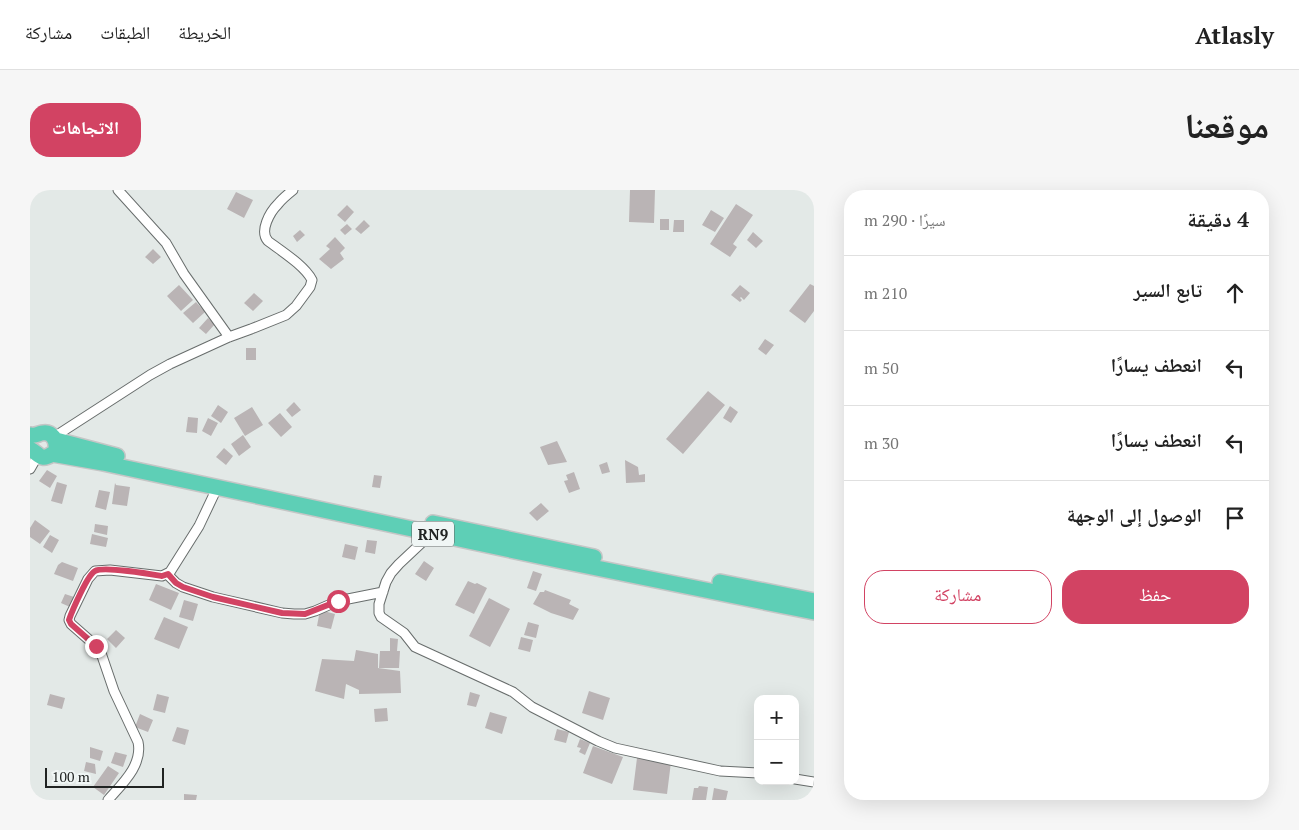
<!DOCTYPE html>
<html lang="ar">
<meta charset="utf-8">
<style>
body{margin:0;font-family:"PT Serif","Noto Naskh Arabic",serif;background:#f6f6f6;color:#222;direction:rtl}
.controls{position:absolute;right:15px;bottom:15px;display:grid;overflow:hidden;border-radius:10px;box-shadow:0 5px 20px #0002}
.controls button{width:45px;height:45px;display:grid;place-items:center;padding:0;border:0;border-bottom:1px solid #e0e0e0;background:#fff;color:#222;font:25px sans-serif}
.scale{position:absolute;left:15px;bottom:12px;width:119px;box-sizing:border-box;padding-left:5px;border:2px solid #202322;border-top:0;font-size:14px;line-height:18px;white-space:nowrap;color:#202322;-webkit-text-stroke:4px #f0f6f5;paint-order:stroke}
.stop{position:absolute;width:15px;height:15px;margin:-11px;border:4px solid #d24363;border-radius:50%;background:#fff}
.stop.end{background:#d24363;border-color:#fff;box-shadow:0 1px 5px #0008}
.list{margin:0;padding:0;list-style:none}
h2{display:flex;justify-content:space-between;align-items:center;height:65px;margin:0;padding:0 20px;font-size:21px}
h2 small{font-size:16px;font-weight:400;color:#767676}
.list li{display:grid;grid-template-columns:32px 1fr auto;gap:15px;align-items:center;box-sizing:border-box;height:75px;padding:0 20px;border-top:1px solid #e0e0e0}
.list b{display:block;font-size:19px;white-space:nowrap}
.list em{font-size:16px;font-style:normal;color:#767676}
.actions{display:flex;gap:10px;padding:15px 20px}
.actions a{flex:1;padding:11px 0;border:1px solid #d24363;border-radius:20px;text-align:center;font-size:18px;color:#d24363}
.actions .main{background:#d24363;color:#fff}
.icon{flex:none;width:28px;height:28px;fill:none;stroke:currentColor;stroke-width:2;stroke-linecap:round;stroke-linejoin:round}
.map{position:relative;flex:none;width:784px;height:610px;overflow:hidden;direction:ltr;border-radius:20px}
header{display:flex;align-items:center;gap:30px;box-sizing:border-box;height:70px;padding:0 25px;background:#fff;border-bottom:1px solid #e0e0e0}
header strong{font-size:24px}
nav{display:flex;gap:28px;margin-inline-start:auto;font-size:18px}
.intro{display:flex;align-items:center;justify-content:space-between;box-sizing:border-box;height:120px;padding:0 30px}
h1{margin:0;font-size:35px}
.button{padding:12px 22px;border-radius:20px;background:#d24363;color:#fff;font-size:18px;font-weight:700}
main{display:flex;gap:30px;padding:0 30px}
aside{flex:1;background:#fff;border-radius:20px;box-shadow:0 5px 20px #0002}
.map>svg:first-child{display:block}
.building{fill:#bab4b5}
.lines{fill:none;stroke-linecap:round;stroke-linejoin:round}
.street-casing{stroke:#686d6c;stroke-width:11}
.highway-casing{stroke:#c5c6c6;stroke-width:18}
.street{stroke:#fff;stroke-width:9}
.highway{stroke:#5ecfb6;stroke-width:15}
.route{stroke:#d24363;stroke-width:6}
.labels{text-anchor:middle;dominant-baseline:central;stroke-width:4.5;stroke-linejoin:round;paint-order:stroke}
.shield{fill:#f0f6f5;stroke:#5e6261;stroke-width:1}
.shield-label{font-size:15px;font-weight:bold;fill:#202322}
</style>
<header>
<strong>Atlasly</strong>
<nav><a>الخريطة</a><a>الطبقات</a><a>مشاركة</a></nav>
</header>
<div class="intro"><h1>موقعنا</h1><a class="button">الاتجاهات</a></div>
<main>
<aside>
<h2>4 دقيقة<small>سيرًا · 290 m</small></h2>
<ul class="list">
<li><svg class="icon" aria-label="ahead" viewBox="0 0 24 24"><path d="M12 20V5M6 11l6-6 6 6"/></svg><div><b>تابع السير</b></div><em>210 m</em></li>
<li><svg class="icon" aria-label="left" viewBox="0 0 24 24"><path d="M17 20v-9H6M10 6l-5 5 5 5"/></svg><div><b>انعطف يسارًا</b></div><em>50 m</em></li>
<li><svg class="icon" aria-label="left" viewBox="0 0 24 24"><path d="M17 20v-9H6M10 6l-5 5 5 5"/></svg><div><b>انعطف يسارًا</b></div><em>30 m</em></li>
<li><svg class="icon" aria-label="arrive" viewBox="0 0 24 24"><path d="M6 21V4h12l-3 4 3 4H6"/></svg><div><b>الوصول إلى الوجهة</b></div></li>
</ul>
<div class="actions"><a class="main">حفظ</a><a>مشاركة</a></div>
</aside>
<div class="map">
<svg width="784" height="610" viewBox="0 0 784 610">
<rect width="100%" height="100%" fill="#e3e9e7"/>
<!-- building -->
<path class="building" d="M600,0H625L624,33L599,32Z
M206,2L223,10L214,28L197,19Z
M706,14L723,25L703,54L707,57L700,67L680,54Z
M317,15L324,22L315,32L307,25Z
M681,20L694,28L685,42L672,35Z
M630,29H639V40H630Z
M334,30L340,36L331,44L325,39Z
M644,30H654V42H643Z
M317,34L322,39L315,45L310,40Z
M270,40L275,45L267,52L263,46Z
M723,42L733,51L726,58L717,50Z
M305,47L315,58L310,63L314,69L301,79L289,69L300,59L296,56Z
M123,59L131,67L123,74L115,67Z
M780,94L784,96V121L775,133L759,121Z
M149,95L163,110L151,121L137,106Z
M710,95L720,103L714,110L711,107L710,108L712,110L710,112L701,105Z
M224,103L233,111L223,121L214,113Z
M166,112L175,122L163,133L153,123Z
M178,128L185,134L176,144L169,138Z
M735,149L744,155L736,165L728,159Z
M216,158H226V170H216Z
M678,201L695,215L653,264L636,249Z
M264,212L271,220L262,227L256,220Z
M188,215L198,222L191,233L181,226Z
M700,216L708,222L701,233L693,228Z
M222,217L233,235L215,246L204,228Z
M250,223L262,237L251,247L238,233Z
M158,227L168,228L167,243L156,242Z
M178,228L188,233L181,246L172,241Z
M213,245L221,257L209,266L201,254Z
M527,251L537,272L518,275L510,257Z
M194,258L203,266L196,275L186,267Z
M595,270L608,277L609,285L615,284V292L596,293Z
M577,272L580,282L572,284L569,275Z
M17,280L27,286L20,298L9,291Z
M544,282L550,299L539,303L534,291L538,290L536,285Z
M344,285L352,286L350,298L342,297Z
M27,292L37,295L32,314L21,311Z
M85,293L86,295L100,297L97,316L82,314Z
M69,300L80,302L76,320L65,317Z
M511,313L519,321L507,331L499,323Z
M5,330L20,341L10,354L0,347V338Z
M65,334L78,336L77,345L64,342Z
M62,344L78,348L76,357L60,354Z
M20,345L29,350L22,363L13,357Z
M337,350L347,351L345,364L335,362Z
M315,354L328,357L325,370L312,367Z
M394,371L404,378L396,391L385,384Z
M32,372L48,378L43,391L24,384L28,375Z
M503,381L512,384L506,401L497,398Z
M438,391L445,394L447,393L457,398L444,424L425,415Z
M126,394L149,403L141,420L119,410Z
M515,400L541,410L539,414L549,419L543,430L521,423L503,414L510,402H514Z
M35,404L44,407L40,417L31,413Z
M459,408L480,419L460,457L439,446Z
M154,410L168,414L163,431L149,427Z
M290,420L305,424L301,439L287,436Z
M134,427L158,437L149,459L124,449Z
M498,432L509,435L506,448L494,445Z
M86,440L95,448L86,458L77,449Z
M491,447L503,450L500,462L488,459Z
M360,448L368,449L367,461H370L369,478H349L350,461H360Z
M326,460L348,464V478L370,481L371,503L329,504V500L316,494L314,509L285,501L292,469L324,471Z
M559,501L580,508L573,530L552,523Z
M440,502L450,505L446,517L437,515Z
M20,504L35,508L32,519L17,515Z
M127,504L139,507L135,523L123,520Z
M357,518L358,531L345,532L344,519Z
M460,522L477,527L472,544L455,538Z
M110,524L123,530L118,542L105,537Z
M147,537L159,540L155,555L142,551Z
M527,539L539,542L536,553L524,550Z
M550,549L560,553L555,565L549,562L551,558L547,557Z
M563,556L593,567L582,594L553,583Z
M60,557L73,561L70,571L60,568Z
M85,562L97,565L93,577L81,573Z
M607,568L641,572L637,604L603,600Z
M56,572L65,574L66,584L54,581Z
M78,576L89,583L74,605L63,597Z
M669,596L678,597L676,610H662L664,598H668Z
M684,598L698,601L696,610H682Z
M154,604L167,605L166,610H154Z"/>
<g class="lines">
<defs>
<path id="street" d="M88,0L136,53L154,84L199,147
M24,247L120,185L140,174L199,147L221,139L256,125L266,116L280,97L282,90C274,75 251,61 238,51C229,41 240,22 248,14C252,9 258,4 263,0
M0,279L8,265
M402,343L369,374L361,383L356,392L349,414V423L351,427L374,443L385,457L483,502L502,517L568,551L585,558L690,581L728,583
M137,384L146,393L153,397L183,407L252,423L264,424H275L285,421L308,411L353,402
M765,589L784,592
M78,610C92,594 113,575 108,552L84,501L71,463L66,456L41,434L39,430L40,426L58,389L65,381L80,380L132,386L140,382L169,336L187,298"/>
<path id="highway" d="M0,245C6,246 7,244 12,243C22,241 27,250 26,259
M26,250L87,266
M0,259C9,263 10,272 22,264L73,273L532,371L784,422
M403,333L564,367
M690,392L784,411"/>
</defs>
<!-- street casing -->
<use href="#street" class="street-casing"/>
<!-- highway casing -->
<use href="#highway" class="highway-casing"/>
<!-- street -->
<use href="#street" class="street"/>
<!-- highway -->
<use href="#highway" class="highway"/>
</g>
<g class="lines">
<!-- route -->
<path class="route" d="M66,456L41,434L39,430C42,421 58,384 65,381C73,376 120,384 132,386L138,384L146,393L153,397L183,407L252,423L275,424L308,411"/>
</g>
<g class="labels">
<!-- shield labels -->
<rect class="shield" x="382" y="331.5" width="42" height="25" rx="4"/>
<g class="shield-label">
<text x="403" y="344">RN9</text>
</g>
</g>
</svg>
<div class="controls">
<button>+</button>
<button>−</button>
</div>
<div class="scale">100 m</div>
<div class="stop" style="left:308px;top:411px"></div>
<div class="stop end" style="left:66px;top:456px"></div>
</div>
</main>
